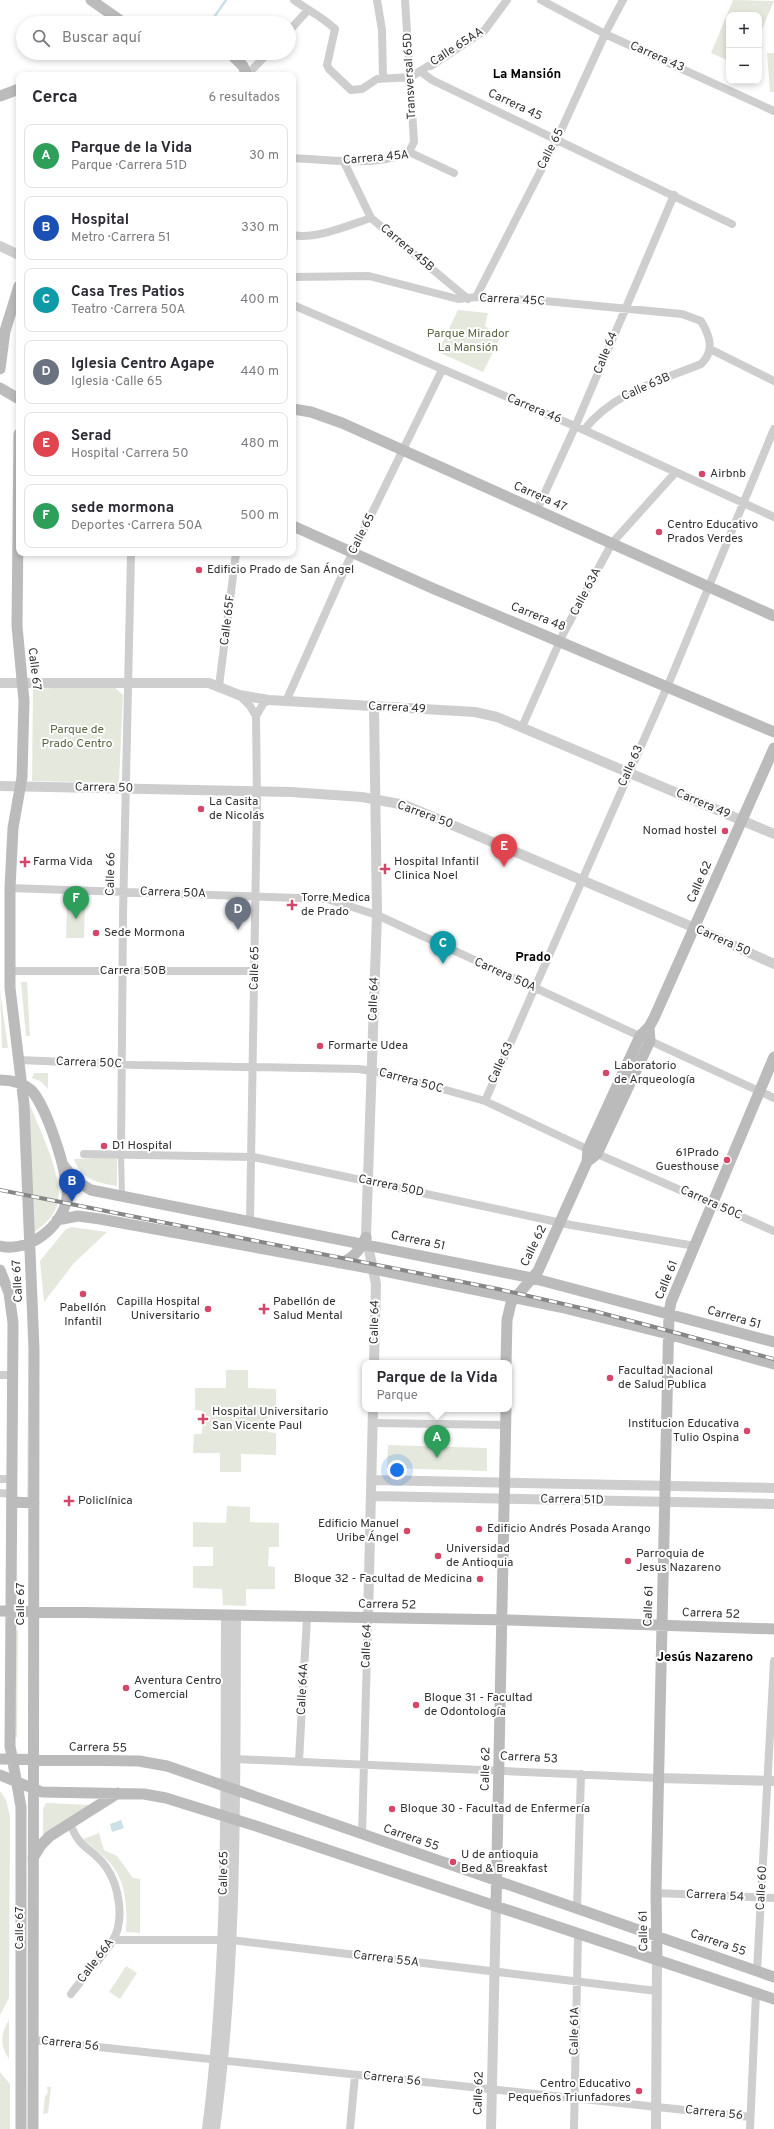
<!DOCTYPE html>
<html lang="es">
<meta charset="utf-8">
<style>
body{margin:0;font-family:Overpass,sans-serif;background:#f7f7f7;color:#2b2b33}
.controls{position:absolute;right:12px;top:12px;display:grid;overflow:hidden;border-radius:8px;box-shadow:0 2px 6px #0003}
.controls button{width:36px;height:36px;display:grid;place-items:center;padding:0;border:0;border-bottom:1px solid #e1e1e2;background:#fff;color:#2b2b33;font:20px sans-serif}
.you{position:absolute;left:397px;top:1470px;width:14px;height:14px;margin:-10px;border:3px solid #fff;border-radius:50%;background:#1a73e8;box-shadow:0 0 0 6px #1a73e833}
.badge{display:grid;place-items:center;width:26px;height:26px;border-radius:50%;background:#d44768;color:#fff;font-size:13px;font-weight:700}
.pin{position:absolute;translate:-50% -33px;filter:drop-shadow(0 1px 2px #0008)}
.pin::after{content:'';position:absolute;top:21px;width:14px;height:12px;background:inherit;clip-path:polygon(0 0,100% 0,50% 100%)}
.popup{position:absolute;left:362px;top:1360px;width:150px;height:52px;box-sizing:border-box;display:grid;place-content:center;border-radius:8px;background:#fff;filter:drop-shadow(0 1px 3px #0005);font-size:13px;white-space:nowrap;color:#7c7c81}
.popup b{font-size:15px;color:#2b2b33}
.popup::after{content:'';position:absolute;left:50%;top:100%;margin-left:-8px;border:8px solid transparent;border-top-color:#fff}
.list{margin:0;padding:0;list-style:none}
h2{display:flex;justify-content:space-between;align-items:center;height:52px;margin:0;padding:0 16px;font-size:17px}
h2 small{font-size:13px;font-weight:400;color:#7c7c81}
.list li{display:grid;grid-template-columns:26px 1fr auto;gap:12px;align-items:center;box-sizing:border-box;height:64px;margin:0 8px 8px;padding:0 8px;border:1px solid #e1e1e2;border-radius:8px}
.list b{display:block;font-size:15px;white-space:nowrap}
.list p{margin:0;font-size:13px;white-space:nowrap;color:#7c7c81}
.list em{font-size:13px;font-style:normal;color:#7c7c81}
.icon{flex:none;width:22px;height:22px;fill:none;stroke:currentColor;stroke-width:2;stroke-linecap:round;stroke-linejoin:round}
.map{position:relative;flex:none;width:774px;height:2129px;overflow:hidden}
.search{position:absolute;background:#fff;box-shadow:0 2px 6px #0003;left:16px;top:16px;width:280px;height:44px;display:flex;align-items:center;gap:10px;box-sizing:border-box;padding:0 14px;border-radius:22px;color:#7c7c81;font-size:15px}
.panel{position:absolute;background:#fff;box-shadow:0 2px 6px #0003;left:16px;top:72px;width:280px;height:484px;border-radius:8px}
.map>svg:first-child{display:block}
.green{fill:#e5e9dd}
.water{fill:#cce1e7}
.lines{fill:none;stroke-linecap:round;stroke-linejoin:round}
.stream{stroke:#cce1e7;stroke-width:2.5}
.pedestrian{stroke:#cecece;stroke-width:6}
.minor{stroke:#cecece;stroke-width:8}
.tertiary{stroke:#cecece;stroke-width:10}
.secondary{stroke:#bbb;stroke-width:11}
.rail-casing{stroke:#868686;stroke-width:4}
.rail{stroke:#fff;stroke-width:2.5;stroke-dasharray:8;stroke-linecap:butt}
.poi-dot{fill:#d44768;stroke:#fff;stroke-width:1.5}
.labels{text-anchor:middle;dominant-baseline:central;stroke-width:4;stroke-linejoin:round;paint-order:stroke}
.street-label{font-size:12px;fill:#313131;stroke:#fff}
.park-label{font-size:12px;fill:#5a6842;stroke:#fff}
.poi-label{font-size:12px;fill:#313131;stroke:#fff;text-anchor:start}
.neighbourhood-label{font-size:13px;font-weight:bold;fill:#000;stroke:#fff}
</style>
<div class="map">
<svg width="774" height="2129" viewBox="0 0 774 2129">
<rect width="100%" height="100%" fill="#fff"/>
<!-- green -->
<path class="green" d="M733,0L774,1L759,36V15H729V61L711,53Z
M767,53H774V92H770Z
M458,310L488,313L485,326L501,337L483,372L438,352Z
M112,685L123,695L119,783L32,781L33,689Z
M67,902L85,903L84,938H66Z
M21,982H27L30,1036H26Z
M0,990L8,1048H2Z
M34,1073H48V1089L40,1081L32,1078Z
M29,1103C39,1128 67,1183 56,1208C52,1219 42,1226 33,1233Z
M117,1157V1186C97,1183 81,1179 74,1159Z
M72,1227L107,1232L74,1263L44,1302L40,1261L66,1229Z
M10,1266H18L23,1302Z
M29,1313V1497H27Z
M226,1370H248V1388L276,1389V1412H268V1432L276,1433V1455L241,1454V1472H220V1453H193L194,1434H202L203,1411L195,1410V1388H226Z
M388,1445L487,1448V1471L387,1468Z
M227,1506L250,1507V1522L279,1523V1547H269L268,1566L275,1567V1589H246V1606L223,1605L222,1589L193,1588V1566H213V1547H193V1522L226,1523Z
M16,1630L18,1631L17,1737H15Z
M0,1791L6,1800L10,1816L9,1998L0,2015Z
M46,1803L90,1805L43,1836V1809Z
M99,1833L104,1850L117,1856L133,1878L140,1879V1933L126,1932C127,1909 127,1883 111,1864C103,1855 92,1847 83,1839Z
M126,1966L137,1973L120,1999L109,1992Z
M9,2020V2059C0,2046 0,2034 9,2020Z
M0,2072L10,2084V2129H0Z
M47,2087H51L48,2113L43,2114L45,2097L48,2092Z"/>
<!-- water -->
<path class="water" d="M121,1820L124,1828L112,1832L110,1824Z"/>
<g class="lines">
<!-- stream -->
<path class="stream" d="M210,23L226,0"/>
<!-- pedestrian -->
<path class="pedestrian" d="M121,1154L122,1196"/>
<!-- minor -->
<path class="minor" d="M294,0C309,11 321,16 335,29L327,65L329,69L351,90L362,89L377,79L411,77L428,66H431L484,31L507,0
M377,0L382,30L383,78
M405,0L414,142L409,152
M541,0L605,34L774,111
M289,31L308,10
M420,71L432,80L732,224
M247,75L268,53
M409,152L454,173
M293,158C326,160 380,167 409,152
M344,162L371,218L468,299
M293,235C315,240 349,225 371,218
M293,277L369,276L458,299L476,297L545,301L682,314L701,321C710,336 715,351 701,364C659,381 612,393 584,430
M476,297L557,139L605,34L623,0
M293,305L584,430L774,517
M710,349L774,381
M537,510L575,427L674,195
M219,686L236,553
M239,695L250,706L256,716
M287,699L349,560L442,370
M522,727L563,634L612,543L675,473
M10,888L327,899L377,915L774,1098
M10,971H255
M19,1060L136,1065L359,1069L389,1074L485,1101L602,1156L774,1231
M485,1101L671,678L774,429
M84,1154L253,1157L571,1225L695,1246
M121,1154L123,915L131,553
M250,1221L257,801L256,716L263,704L269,700
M0,1375H12
M373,1423L505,1425
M0,1479H12
M0,1493L12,1494
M235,1759L658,1778
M299,1761L307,1617
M70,1823C80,1851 92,1847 106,1867C119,1885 125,1920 113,1940C101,1959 84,1976 71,1994
M362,1835L368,1618
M656,1893L774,1898
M577,1909L581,1774
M113,1940H231L657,1991
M757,1971L774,1661
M33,2040L750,2117
M350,2129L355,2075
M574,2129L578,1934
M750,2129L756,1993"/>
<!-- tertiary -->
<path class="tertiary" d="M0,246L19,255
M0,683H209L239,695L269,700L475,712L497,717L774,834
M0,786L291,792L362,797L405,805L702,931L774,964
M374,1363L376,1284L366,1236L377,915L374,707
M371,1480L774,1488
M371,1496L774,1504
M368,1618L373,1409
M658,1778L774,1781
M207,2129C229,1959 225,1787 226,1615
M215,2129C238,1959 235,1786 236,1615
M491,2129L496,1906
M656,2129L657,1960"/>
<!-- secondary -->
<path class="secondary" d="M91,0L124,23
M230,53L243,66L247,75
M0,96L19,89
M0,369L5,331L19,286
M0,388L19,399
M293,409L311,412L342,423L774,616
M19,434L17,626L24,701L22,777L13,828L10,888V988L24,1104L34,1349L33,2129
M293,526L432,588L774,732
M0,1080C11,1080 23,1083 31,1090C46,1105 70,1177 67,1198C62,1227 29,1253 0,1246
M587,1162L597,1154L603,1141L650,1041L649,1027
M63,1165L76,1181L91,1190L532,1278L774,1342
M57,1220L78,1216L100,1219L374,1269L560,1307L668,1334L774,1364
M339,1263C353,1260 360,1249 366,1237
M0,1270L9,1293L13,1323L10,1746L21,1807V2129
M506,1363L507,1320L511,1303L538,1271L587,1162L588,1149L640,1036L649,1027L654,1018L774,748
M12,1502L34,1503
M0,1611L509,1620L774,1629
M0,1759L139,1761L167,1766L774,1977
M0,1775L42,1792L144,1794L166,1798L256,1826L774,1999
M33,1858L41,1845L50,1836L118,1793
M496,1906L506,1409
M657,1960L656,1893L669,1313L671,1302L774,1057"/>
<defs>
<path id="rail" d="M0,1190L498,1289L594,1311L774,1359"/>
</defs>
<!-- rail casing -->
<use href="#rail" class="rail-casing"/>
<!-- rail -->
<use href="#rail" class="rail"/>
</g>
<!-- markers -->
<g class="poi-dot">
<circle cx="702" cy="474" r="4"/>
<circle cx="659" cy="532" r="4"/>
<circle cx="199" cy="570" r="4"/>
<circle cx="201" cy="809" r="4"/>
<circle cx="725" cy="831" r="4"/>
<path d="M23 856h4v4h4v4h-4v4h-4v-4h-4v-4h4z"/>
<path d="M383 863h4v4h4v4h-4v4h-4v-4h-4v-4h4z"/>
<path d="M290 899h4v4h4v4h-4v4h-4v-4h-4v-4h4z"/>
<circle cx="96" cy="933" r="4"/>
<circle cx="320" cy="1046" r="4"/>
<circle cx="606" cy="1073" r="4"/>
<circle cx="104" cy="1146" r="4"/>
<circle cx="727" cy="1160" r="4"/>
<circle cx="83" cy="1294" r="4"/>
<circle cx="208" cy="1309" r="4"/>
<path d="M262 1303h4v4h4v4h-4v4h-4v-4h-4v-4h4z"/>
<circle cx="610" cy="1378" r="4"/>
<path d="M201 1413h4v4h4v4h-4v4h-4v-4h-4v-4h4z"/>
<circle cx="747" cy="1431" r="4"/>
<path d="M67 1495h4v4h4v4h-4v4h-4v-4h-4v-4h4z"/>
<circle cx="479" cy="1529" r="4"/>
<circle cx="407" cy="1531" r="4"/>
<circle cx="438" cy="1556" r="4"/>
<circle cx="628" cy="1561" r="4"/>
<circle cx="480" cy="1579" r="4"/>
<circle cx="126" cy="1688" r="4"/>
<circle cx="416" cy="1705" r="4"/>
<circle cx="392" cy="1809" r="4"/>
<circle cx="453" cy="1862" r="4"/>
<circle cx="639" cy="2091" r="4"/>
</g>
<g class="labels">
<!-- street labels -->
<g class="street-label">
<text transform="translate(457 47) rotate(-33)">Calle 65AA</text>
<text transform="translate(657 57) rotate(24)">Carrera 43</text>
<text transform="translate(410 76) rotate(-93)">Transversal 65D</text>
<text transform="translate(515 105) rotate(25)">Carrera 45</text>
<text transform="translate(551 149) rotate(-63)">Calle 65</text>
<text transform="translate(376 158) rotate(-5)">Carrera 45A</text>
<text transform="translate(407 248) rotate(40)">Carrera 45B</text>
<text transform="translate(512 300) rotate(3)">Carrera 45C</text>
<text transform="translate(606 353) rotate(-68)">Calle 64</text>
<text transform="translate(646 387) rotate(-24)">Calle 63B</text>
<text transform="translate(534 409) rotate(23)">Carrera 46</text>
<text transform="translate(540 497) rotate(24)">Carrera 47</text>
<text transform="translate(362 534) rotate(-63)">Calle 65</text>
<text transform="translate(586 592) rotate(-62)">Calle 63A</text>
<text transform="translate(538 617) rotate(22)">Carrera 48</text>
<text transform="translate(228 620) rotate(-83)">Calle 65F</text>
<text transform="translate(34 669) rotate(83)">Calle 67</text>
<text transform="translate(397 708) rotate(3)">Carrera 49</text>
<text transform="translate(631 766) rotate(-66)">Calle 63</text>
<text transform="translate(104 788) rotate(1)">Carrera 50</text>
<text transform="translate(703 804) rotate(23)">Carrera 49</text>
<text transform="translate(425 815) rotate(20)">Carrera 50</text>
<text transform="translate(111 874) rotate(-89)">Calle 66</text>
<text transform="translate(700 882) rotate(-66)">Calle 62</text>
<text transform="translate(173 893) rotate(2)">Carrera 50A</text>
<text transform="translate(723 941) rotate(24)">Carrera 50</text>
<text transform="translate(255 968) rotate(-89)">Calle 65</text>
<text x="133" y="971">Carrera 50B</text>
<text transform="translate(505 975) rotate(24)">Carrera 50A</text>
<text transform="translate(374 999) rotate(-88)">Calle 64</text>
<text transform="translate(89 1063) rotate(2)">Carrera 50C</text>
<text transform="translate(501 1063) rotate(-66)">Calle 63</text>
<text transform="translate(411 1081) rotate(15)">Carrera 50C</text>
<text transform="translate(391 1186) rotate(12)">Carrera 50D</text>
<text transform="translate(711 1203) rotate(24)">Carrera 50C</text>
<text transform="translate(418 1241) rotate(12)">Carrera 51</text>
<text transform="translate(534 1246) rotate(-64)">Calle 62</text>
<text transform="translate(667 1280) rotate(-68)">Calle 61</text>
<text transform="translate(18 1281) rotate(-93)">Calle 67</text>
<text transform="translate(734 1318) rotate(16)">Carrera 51</text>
<text transform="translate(375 1322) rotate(-89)">Calle 64</text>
<text transform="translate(572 1500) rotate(1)">Carrera 51D</text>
<text transform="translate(21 1604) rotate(-90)">Calle 67</text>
<text transform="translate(387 1605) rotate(1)">Carrera 52</text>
<text transform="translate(649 1606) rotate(-88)">Calle 61</text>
<text transform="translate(711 1614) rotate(2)">Carrera 52</text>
<text transform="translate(367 1646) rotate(-88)">Calle 64</text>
<text transform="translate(303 1689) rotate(-87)">Calle 64A</text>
<text transform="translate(98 1748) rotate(1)">Carrera 55</text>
<text transform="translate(529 1758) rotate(3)">Carrera 53</text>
<text transform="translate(486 1769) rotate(-89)">Calle 62</text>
<text transform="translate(411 1838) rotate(19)">Carrera 55</text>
<text transform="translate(224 1873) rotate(-89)">Calle 65</text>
<text transform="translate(762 1888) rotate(-87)">Calle 60</text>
<text transform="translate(715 1896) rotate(3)">Carrera 54</text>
<text transform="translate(20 1928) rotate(-90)">Calle 67</text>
<text transform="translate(644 1931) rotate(-91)">Calle 61</text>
<text transform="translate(718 1943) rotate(19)">Carrera 55</text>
<text transform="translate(386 1959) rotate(7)">Carrera 55A</text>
<text transform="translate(96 1961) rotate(-53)">Calle 66A</text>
<text transform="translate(575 2031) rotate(-89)">Calle 61A</text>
<text transform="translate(70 2044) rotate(6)">Carrera 56</text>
<text transform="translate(392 2079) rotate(6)">Carrera 56</text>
<text transform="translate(479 2093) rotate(-88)">Calle 62</text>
<text transform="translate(714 2113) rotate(6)">Carrera 56</text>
</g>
<!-- park labels -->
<g class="park-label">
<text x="468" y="334">Parque Mirador<tspan x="468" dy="14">La Mansión</tspan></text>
<text x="77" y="730">Parque de<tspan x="77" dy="14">Prado Centro</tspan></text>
</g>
<!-- poi labels -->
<g class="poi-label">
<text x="710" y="474">Airbnb</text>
<text x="667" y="525">Centro Educativo<tspan x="667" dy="14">Prados Verdes</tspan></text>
<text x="207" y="570">Edificio Prado de San Ángel</text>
<text x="209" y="802">La Casita<tspan x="209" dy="14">de Nicolás</tspan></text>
<text x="717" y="831" text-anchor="end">Nomad hostel</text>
<text x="33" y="862">Farma Vida</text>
<text x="394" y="862">Hospital Infantil<tspan x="394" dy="14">Clinica Noel</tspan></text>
<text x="301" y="898">Torre Medica<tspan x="301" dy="14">de Prado</tspan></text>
<text x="104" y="933">Sede Mormona</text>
<text x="328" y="1046">Formarte Udea</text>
<text x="614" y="1066">Laboratorio<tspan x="614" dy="14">de Arqueología</tspan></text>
<text x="112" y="1146">D1 Hospital</text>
<text x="719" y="1153" text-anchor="end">61Prado<tspan x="719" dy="14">Guesthouse</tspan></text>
<text x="200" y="1302" text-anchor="end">Capilla Hospital<tspan x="200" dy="14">Universitario</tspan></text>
<text x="273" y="1302">Pabellón de<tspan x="273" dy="14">Salud Mental</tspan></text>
<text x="83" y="1308" text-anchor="middle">Pabellón<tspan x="83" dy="14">Infantil</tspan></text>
<text x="618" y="1371">Facultad Nacional<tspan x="618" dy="14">de Salud Publica</tspan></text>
<text x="212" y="1412">Hospital Universitario<tspan x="212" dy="14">San Vicente Paul</tspan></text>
<text x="739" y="1424" text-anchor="end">Institucion Educativa<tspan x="739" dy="14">Tulio Ospina</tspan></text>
<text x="78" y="1501">Policlínica</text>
<text x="399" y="1524" text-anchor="end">Edificio Manuel<tspan x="399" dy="14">Uribe Ángel</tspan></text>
<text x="487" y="1529">Edificio Andrés Posada Arango</text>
<text x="446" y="1549">Universidad<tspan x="446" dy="14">de Antioquia</tspan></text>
<text x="636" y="1554">Parroquia de<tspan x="636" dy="14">Jesus Nazareno</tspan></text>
<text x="472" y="1579" text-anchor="end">Bloque 32 - Facultad de Medicina</text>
<text x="134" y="1681">Aventura Centro<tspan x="134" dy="14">Comercial</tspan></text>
<text x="424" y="1698">Bloque 31 - Facultad<tspan x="424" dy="14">de Odontología</tspan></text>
<text x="400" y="1809">Bloque 30 - Facultad de Enfermería</text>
<text x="461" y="1855">U de antioquia<tspan x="461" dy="14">Bed &amp; Breakfast</tspan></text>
<text x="631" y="2084" text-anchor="end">Centro Educativo<tspan x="631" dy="14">Pequeños Triunfadores</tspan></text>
</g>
<!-- neighbourhood labels -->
<g class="neighbourhood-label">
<text x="527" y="75">La Mansión</text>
<text x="533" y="958">Prado</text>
<text x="705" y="1658">Jesús Nazareno</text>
</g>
</g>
</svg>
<div class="controls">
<button>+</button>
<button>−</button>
</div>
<div class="you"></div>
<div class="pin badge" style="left:437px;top:1458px;background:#2e9e5b">A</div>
<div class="popup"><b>Parque de la Vida</b>Parque</div>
<div class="pin badge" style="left:72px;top:1202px;background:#1a4fb4">B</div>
<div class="pin badge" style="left:443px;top:964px;background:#0f9aa8">C</div>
<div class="pin badge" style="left:238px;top:930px;background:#6b7280">D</div>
<div class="pin badge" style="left:504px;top:867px;background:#e0444e">E</div>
<div class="pin badge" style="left:76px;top:919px;background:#2e9e5b">F</div>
<div class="search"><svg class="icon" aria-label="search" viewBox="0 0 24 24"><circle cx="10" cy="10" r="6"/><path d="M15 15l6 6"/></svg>Buscar aquí</div>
<section class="panel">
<h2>Cerca<small>6 resultados</small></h2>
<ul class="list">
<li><span class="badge" style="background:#2e9e5b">A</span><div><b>Parque de la Vida</b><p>Parque · Carrera 51D</p></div><em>30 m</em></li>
<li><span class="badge" style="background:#1a4fb4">B</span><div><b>Hospital</b><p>Metro · Carrera 51</p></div><em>330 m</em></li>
<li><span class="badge" style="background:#0f9aa8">C</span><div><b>Casa Tres Patios</b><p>Teatro · Carrera 50A</p></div><em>400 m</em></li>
<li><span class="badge" style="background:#6b7280">D</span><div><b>Iglesia Centro Agape</b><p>Iglesia · Calle 65</p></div><em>440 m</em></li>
<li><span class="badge" style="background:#e0444e">E</span><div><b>Serad</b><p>Hospital · Carrera 50</p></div><em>480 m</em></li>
<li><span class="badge" style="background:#2e9e5b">F</span><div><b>sede mormona</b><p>Deportes · Carrera 50A</p></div><em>500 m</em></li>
</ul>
</section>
</div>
